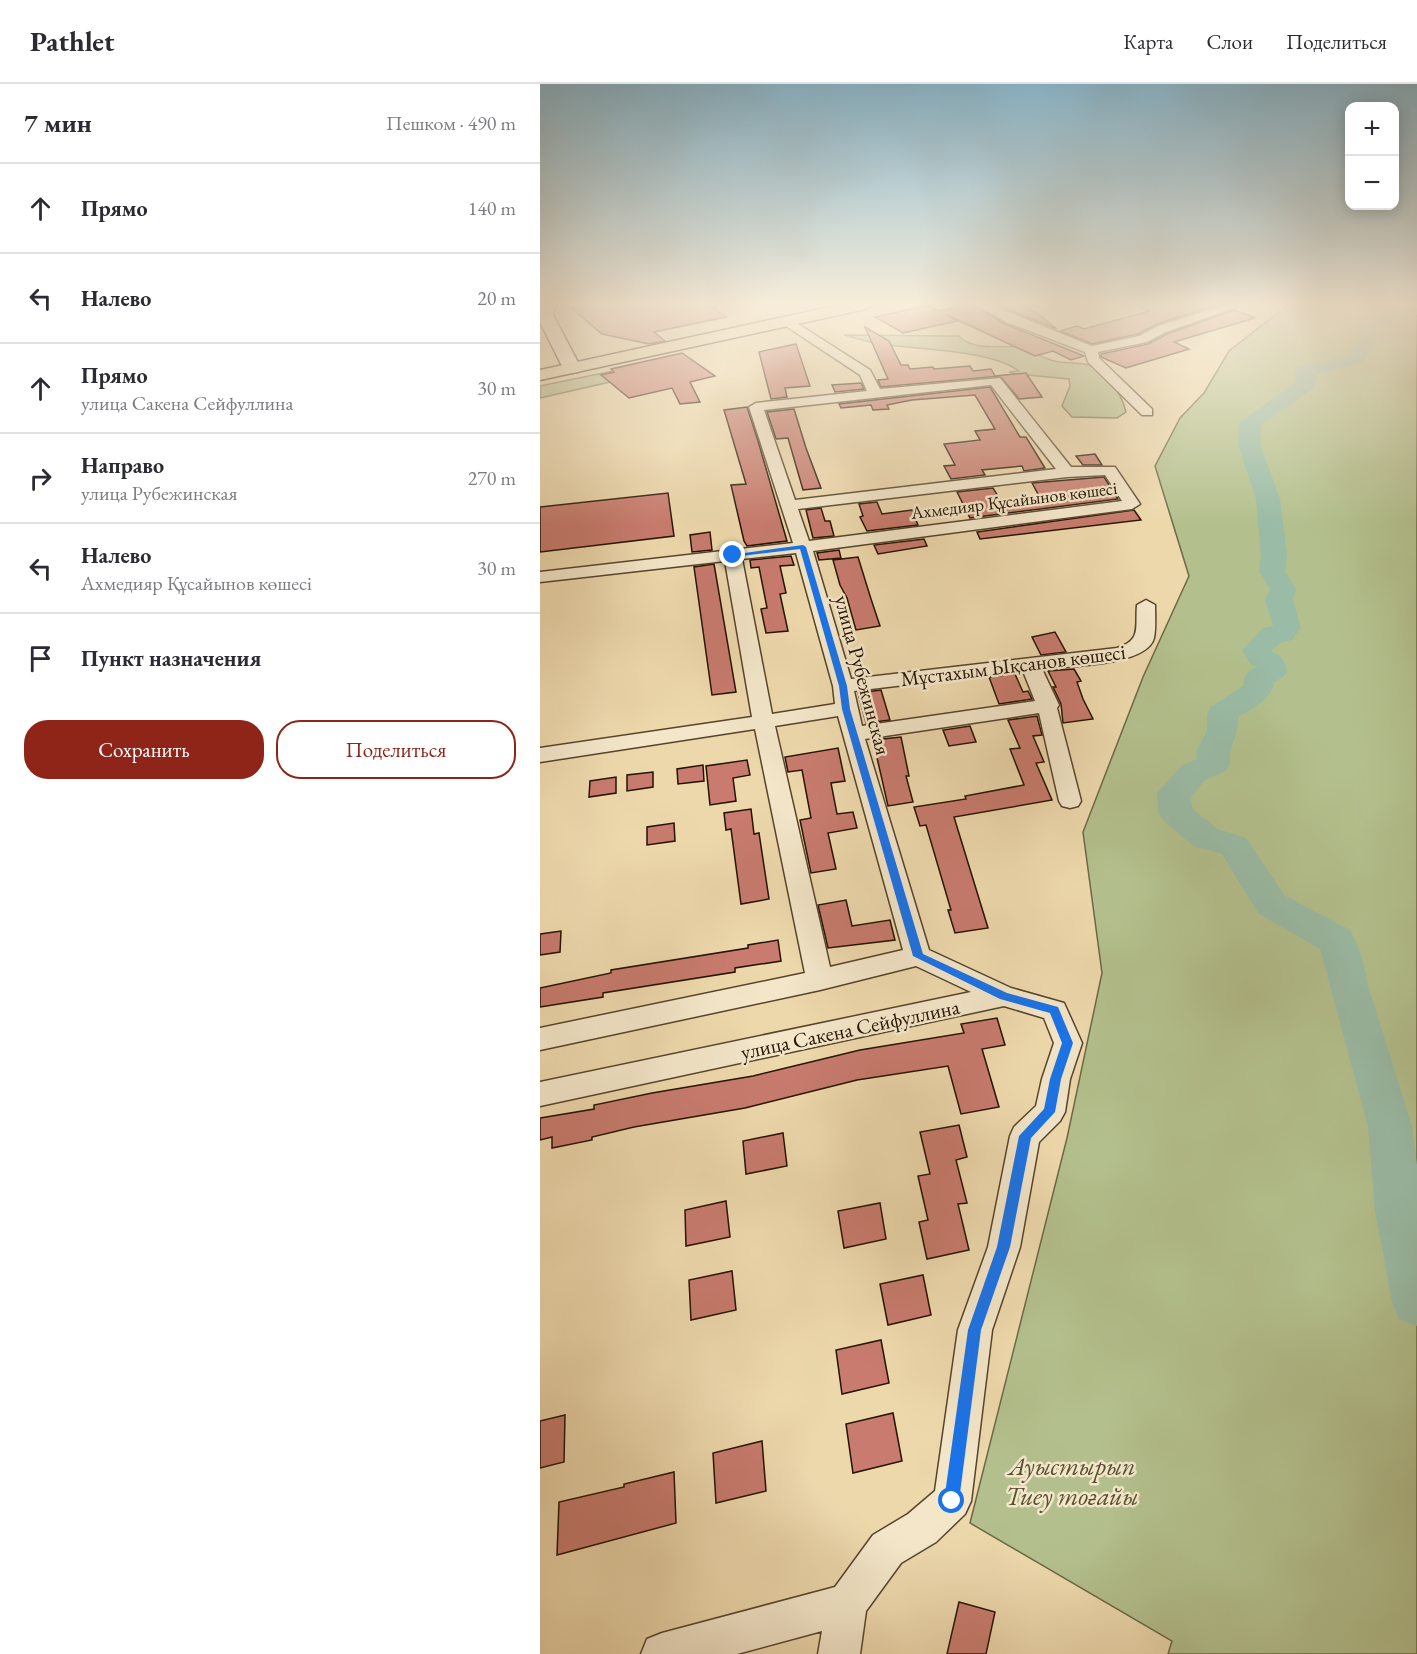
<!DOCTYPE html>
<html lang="ru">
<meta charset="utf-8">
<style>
body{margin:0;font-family:"EB Garamond",serif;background:#f7f7f7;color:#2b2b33}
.controls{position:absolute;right:18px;top:18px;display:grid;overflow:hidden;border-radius:12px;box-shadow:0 3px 15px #0003}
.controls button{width:54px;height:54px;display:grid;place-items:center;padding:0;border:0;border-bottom:2px solid #e1e1e2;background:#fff;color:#2b2b33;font:30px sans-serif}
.stop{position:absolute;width:18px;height:18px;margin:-14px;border:4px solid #1a73e8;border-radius:50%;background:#fff}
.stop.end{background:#1a73e8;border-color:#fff;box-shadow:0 2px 6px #0008}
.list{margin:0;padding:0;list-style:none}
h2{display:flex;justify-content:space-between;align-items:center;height:78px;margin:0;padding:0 24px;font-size:26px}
h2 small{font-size:20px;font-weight:400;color:#7c7c81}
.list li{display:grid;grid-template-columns:39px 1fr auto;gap:18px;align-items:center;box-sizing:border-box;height:90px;padding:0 24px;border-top:2px solid #e1e1e2}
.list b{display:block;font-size:22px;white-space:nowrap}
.list p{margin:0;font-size:20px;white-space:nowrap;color:#7c7c81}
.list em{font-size:20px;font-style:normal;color:#7c7c81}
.actions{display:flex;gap:12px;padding:18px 24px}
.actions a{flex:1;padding:14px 0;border:2px solid #8f2418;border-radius:24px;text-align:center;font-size:21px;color:#8f2418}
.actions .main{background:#8f2418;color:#fff}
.icon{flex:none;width:33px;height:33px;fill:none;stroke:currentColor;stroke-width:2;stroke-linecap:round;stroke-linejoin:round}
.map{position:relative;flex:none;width:877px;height:1570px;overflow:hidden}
header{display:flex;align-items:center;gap:36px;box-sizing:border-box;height:84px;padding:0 30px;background:#fff;border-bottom:2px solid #e1e1e2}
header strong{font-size:28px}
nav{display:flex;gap:33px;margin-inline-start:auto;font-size:21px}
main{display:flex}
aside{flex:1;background:#fff}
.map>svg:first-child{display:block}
.green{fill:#b3c08d;stroke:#6c6946;stroke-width:1.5}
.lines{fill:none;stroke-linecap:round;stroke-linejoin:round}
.river{fill:#9abba5;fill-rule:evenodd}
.building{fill:#c87b6e;stroke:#241200;stroke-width:1.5}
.street-casing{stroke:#56442b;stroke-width:3}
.secondary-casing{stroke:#241200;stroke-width:3}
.primary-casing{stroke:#241200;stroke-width:3}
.street{fill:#f3e6c9;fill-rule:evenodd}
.secondary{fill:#f3e6c9;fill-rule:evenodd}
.primary{fill:#edd8ac;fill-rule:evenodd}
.route{fill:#1a73e8}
.labels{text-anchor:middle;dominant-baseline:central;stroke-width:5;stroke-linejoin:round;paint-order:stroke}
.far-street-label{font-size:18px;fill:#241200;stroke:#f3e6c9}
.street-label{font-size:21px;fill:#241200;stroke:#f3e6c9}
.near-park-label{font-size:26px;font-style:italic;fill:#564f31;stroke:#f3e6c9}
</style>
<header>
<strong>Pathlet</strong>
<nav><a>Карта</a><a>Слои</a><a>Поделиться</a></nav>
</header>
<main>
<aside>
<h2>7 мин<small>Пешком · 490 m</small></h2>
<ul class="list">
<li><svg class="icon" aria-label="ahead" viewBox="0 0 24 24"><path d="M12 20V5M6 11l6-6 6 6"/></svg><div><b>Прямо</b></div><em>140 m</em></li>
<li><svg class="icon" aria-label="left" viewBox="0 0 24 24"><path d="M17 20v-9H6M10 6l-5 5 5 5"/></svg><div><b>Налево</b></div><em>20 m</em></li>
<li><svg class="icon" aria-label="ahead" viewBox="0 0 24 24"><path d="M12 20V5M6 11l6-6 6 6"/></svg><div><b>Прямо</b><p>улица Сакена Сейфуллина</p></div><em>30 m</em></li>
<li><svg class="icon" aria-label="right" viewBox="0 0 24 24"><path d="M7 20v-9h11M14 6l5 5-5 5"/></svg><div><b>Направо</b><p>улица Рубежинская</p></div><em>270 m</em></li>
<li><svg class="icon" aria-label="left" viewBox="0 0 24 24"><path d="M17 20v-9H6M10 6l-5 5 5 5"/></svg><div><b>Налево</b><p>Ахмедияр Құсайынов көшесі</p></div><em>30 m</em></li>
<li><svg class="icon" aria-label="arrive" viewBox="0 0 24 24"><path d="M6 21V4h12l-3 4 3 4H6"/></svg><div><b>Пункт назначения</b></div></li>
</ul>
<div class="actions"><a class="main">Сохранить</a><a>Поделиться</a></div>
</aside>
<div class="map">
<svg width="877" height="1570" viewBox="0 0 877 1570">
<rect width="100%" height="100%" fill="#edd8ac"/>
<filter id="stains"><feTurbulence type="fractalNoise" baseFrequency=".00333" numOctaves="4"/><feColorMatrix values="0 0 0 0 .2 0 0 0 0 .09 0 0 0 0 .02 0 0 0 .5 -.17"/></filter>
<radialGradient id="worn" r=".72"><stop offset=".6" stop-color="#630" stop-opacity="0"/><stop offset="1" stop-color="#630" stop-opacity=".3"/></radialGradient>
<!-- green -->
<path class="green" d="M749,220H877V1570H628L632,1557L430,1439L527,1054L562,889L543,748L603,593L649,492L615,382L640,334L664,309L689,267Z
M304,251L419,252C433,267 458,261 476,263C486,264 505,275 514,277C525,280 540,277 551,282C568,289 582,311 586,328L577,334L532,333L522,322L530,302L529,295L476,290L469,288L479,287C449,265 378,266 340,260C328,258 316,254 304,251Z
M87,284L96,292L0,314V302Z"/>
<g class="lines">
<!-- river -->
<path class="river" d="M871,220H877V230L835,244L838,253L823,279L776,290L778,294L772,305L721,341L720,360L740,415L747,470L745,487L756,505L753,516L761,543L752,556L740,559L731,567C742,573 745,574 747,588L742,594L734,598C732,616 712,624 698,633C700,651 687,663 690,680L686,687L665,696L651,713L652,724L677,745L706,754L744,811L810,846C819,863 825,879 827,898L872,1042L877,1081V1242L859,1235L852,1218L835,1126L828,1042L780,865L718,829L682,770L653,762L623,736L618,728L617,709L641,682L657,675L656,668L667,646V630L671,623L703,602C704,591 707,587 717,583L711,581L702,566L723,544L733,542L725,516L730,505L719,487L721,470L716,415L698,360L699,339L756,298L755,287L758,283L809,271L820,253L816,241L819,237Z"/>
</g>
<!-- building -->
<path class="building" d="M53,220H168L186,233L114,248L125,257L109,260L62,250L31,224Z
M432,220L465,240L544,272L531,276L513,267L495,272L407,231L417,237L363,249L335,233L388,221L399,227Z
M478,220L494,227L517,245L462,223Z
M593,220H679L617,240L598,250L552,260L520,247L537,242L544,245L609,227Z
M694,226L715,234L634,258L649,265L586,284L561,273V270L608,260L627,250Z
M325,243L349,257L361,281H368L370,285L393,283L394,285L430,282L433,287L451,285L455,292L486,289L502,313L479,315L460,292L341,303L338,296L348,295Z
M256,260L270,302L245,304L247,313L231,315L219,268Z
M142,269L175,292L150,298L160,318L140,320L132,304L89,314L61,291L74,288L71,285Z
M321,299L324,305L295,308L292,301Z
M450,303L480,353H486L505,384L484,387L482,382L442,386L445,391L411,395L404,382L415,381L404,360L440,356L435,347L455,345L435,311L372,316L347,321L349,325L333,326L331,321L301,324L299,320Z
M207,323L218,357L247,457L207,462L204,457L191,401L206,400L184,326Z
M254,325L266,364L281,404L263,406L248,354L236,355L227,328Z
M555,370L562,381H543L536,372Z
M564,393L578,415L430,434L417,408L453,404L461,417L499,412L492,399Z
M128,409L134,452L0,468V423Z
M337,418L342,430L372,426L378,441L327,447L320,433L323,432L319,420Z
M281,424L285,437H290L294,452L273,454L266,426Z
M594,426L601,436L440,455L437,448Z
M170,448L172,466L152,468L150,451Z
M384,455L387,462L338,470L334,461Z
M299,466L301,474L279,476L277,469Z
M251,472L254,481L240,482L246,509L240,510L248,547L226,549L221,525L227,524L219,483L211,484L210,476Z
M318,473L331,515L340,542L316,546L307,514L300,501L293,476Z
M174,480L196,608L172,611L154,483Z
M515,548L526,568L501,571L492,553Z
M534,585L541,597L537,598L543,615L553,635L523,639L521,620L513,603H516L508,587Z
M475,590L483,608L488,607L492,615L459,620L449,593Z
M341,606L350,636L326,639L318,609Z
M497,632L502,651L493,652L504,678L496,679L512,716L414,733L448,844L415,849L408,826H411L386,741L380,742L374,723L426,715L425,712L484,701L470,665L480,664L468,636Z
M430,642L436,658L409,662L403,646Z
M361,653L369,692H366L373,718L348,722L333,656Z
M298,664L305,697L291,699L297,730L313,728L317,744L288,749L296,785L271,789L260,736L271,734L262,686L248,688L245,673Z
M207,676L210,691L193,694L196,717L170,721L166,682Z
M163,681L164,697L138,700L137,685Z
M113,688V703L87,707V691Z
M76,693V709L49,713L50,697Z
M211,725L214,750L219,749L229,815L201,820L191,745L186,746L184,729Z
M134,739L135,757L107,761V743Z
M306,816L312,842L350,836L355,856L288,864L278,821Z
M21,847L20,868L0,871V850Z
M238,856L241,877L195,884V888L63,909V913L0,923V904L71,889V886L208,864V861Z
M457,934L465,961L442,965L459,1023L421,1030L408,982L317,996L205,1024L94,1043L52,1053V1056L12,1064V1053L0,1056V1034L54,1025V1021L112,1009L213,992L320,966L424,949L421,940Z
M419,1041L427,1073L416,1076L427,1119L418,1120L429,1166L387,1175L379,1138L388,1136L378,1092L390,1090L380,1048Z
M243,1049L247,1082L206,1090L203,1057Z
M186,1117L190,1153L146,1162L145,1126Z
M340,1119L346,1155L304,1164L298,1127Z
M192,1187L196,1226L151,1236L149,1196Z
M383,1191L391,1231L348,1241L340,1200Z
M341,1256L349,1299L302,1310L296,1266Z
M353,1329L362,1377L313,1389L306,1340Z
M25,1331L24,1378L0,1384V1337Z
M222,1357L226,1407L176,1419L173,1369Z
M134,1388L136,1439L17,1471L19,1418L84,1403V1400Z
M419,1518L455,1528L446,1570H407Z"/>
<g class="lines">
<defs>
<path id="street" d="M434,220H449L552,262L599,252L618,242L688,220H705L626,248L607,258L558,268L559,274L612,325V331H602L548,278L545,268L466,238Z
M247,233L330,286L340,305L460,294L531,383H575L600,420L592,425L273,467L311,595L577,564C602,556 595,544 597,521L606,516L615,521C615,531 616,544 614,554C607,582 527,582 502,585L519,621L517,624L541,717L538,722L530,724L522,722L519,717L499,629L325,655L389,866L471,904L524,919L542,959L530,995L525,1028L520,1037L499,1058L480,1163L452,1246L431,1417L425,1430L396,1458L361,1479L326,1527L320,1570H278L282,1547L197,1570H101L107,1555L122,1549L295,1503L333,1451L368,1430L395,1407L418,1246L448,1163L470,1052L474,1043L496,1022L502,995L514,959L504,934L464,922L0,1022V998L431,908L376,882L280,906L0,966V944L265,889L215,645L0,678V664L212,633L185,477L0,498V488L253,459L209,323L216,319L327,307L320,291L243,240L241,237ZM451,301L516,385L255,416L224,326ZM565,391L582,417L269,457L258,425L527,393ZM256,469L293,602L295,620L232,630L202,475ZM483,587L495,617L322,642L314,607ZM298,632L363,866L290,883L235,642Z"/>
<path id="secondary" d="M0,220H16L13,231L41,284L38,288L32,289L23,284L0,238Z"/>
<path id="primary" d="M304,220H334L326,225L0,296V286Z"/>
</defs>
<!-- street casing -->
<use href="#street" class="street-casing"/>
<!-- secondary casing -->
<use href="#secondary" class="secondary-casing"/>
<!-- primary casing -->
<use href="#primary" class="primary-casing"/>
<!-- street -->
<use href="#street" class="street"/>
<!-- secondary -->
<use href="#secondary" class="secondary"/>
<!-- primary -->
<use href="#primary" class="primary"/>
</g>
<!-- sky -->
<linearGradient id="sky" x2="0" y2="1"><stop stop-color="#89b7cd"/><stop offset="0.5" stop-color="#f7edda"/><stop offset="1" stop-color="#f7edda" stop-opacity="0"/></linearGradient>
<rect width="877" height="440" fill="url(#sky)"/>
<!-- route -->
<path class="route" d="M263,461L266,463L307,602L310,625L383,870L467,909L518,923L533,959L521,995L515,1028L491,1054L470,1163L441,1246L419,1417L417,1422L412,1424L406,1422L404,1417L428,1246L457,1163L479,1052L504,1025L510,995L522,959L510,929L460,915L373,872L302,625L299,602L260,465L193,473L190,471Z"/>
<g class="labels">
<!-- far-street labels -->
<g class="far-street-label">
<text transform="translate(474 416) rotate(-7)">Ахмедияр Құсайынов көшесі</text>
</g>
<!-- street labels -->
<g class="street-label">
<text transform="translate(473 581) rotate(-7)">Мұстахым Ықсанов көшесі</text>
<text transform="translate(323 591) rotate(75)">улица Рубежинская</text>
<text transform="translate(310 945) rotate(-12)">улица Сакена Сейфуллина</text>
</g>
<!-- near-park labels -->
<g class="near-park-label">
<text x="532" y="1382">Ауыстырып<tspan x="532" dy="30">Тиеу тоғайы</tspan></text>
</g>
</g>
<rect width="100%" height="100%" filter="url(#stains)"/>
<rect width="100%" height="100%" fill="url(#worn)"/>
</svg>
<div class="controls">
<button>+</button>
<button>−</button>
</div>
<div class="stop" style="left:412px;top:1417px"></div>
<div class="stop end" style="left:193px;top:471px"></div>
</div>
</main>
